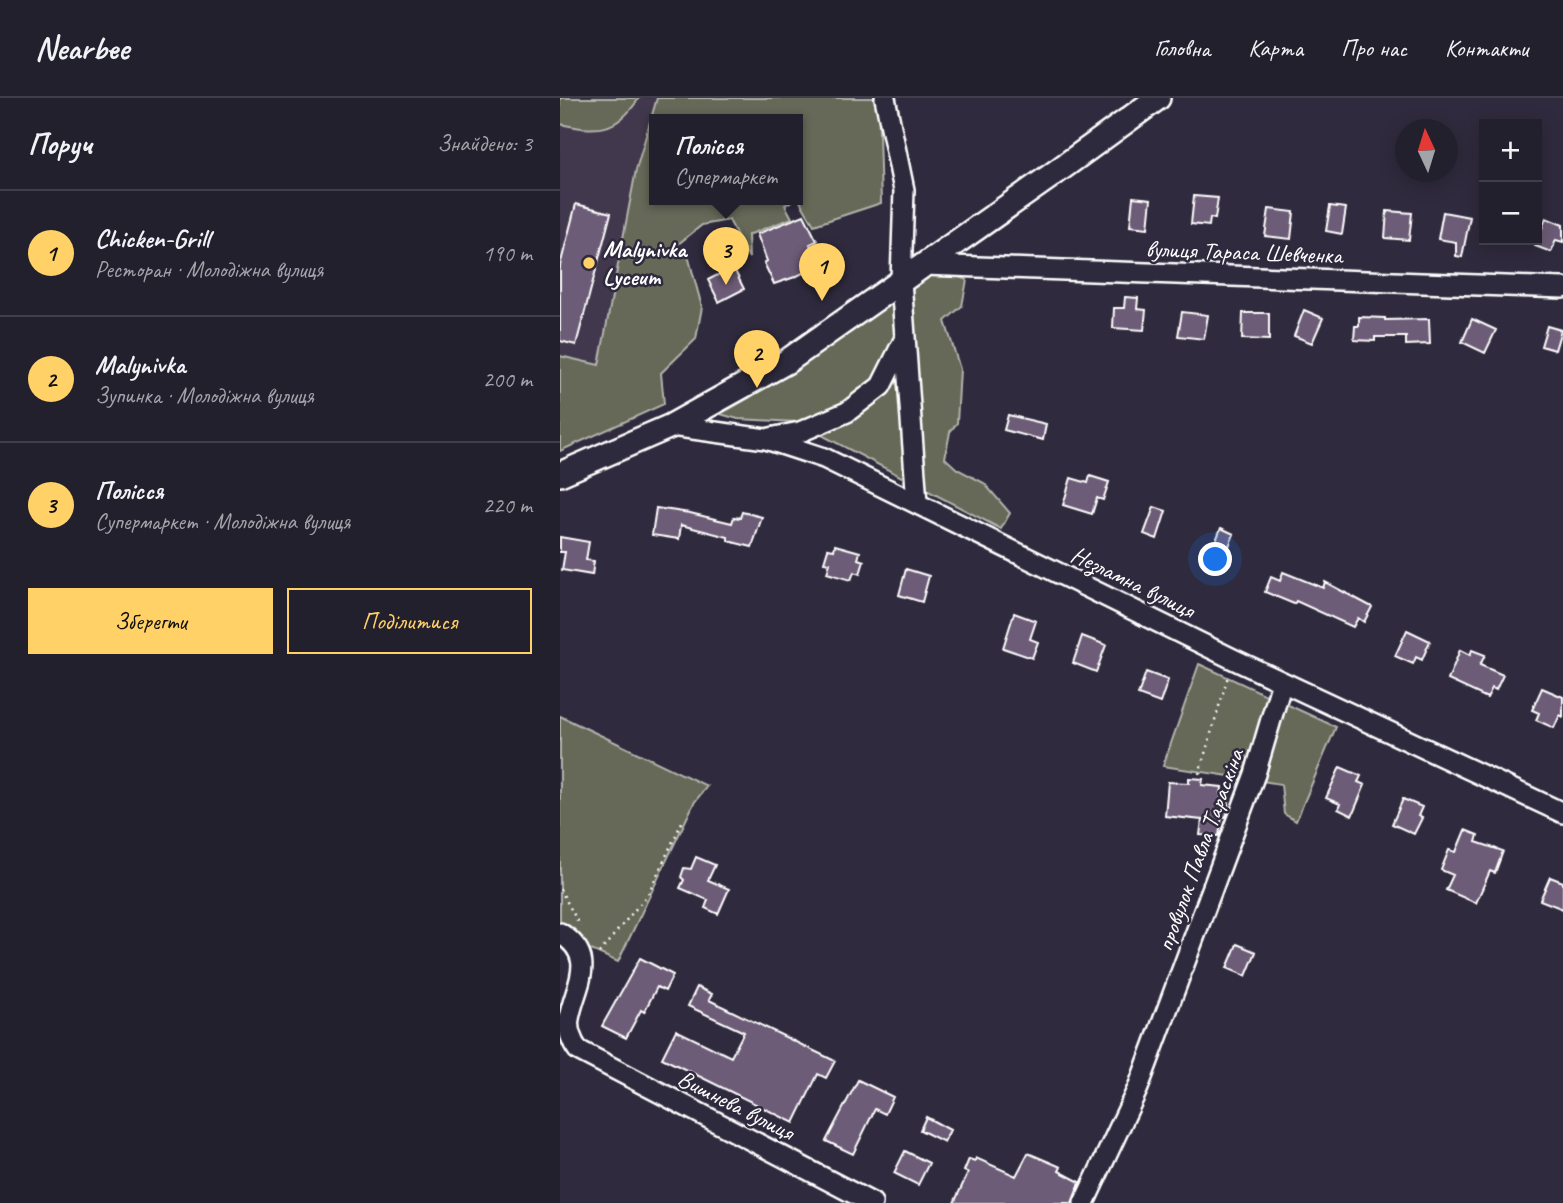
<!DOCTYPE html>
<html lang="uk">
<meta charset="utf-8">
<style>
body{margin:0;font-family:Caveat,sans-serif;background:#2b2836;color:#f1f3f6}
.controls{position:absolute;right:21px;top:21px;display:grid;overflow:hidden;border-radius:0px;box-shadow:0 4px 18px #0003}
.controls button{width:63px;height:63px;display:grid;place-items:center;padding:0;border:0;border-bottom:2px solid #403e4a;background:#23202e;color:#f1f3f6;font:35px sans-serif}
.compass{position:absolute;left:835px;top:21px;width:63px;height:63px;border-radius:50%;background:#23202e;box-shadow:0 4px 18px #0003;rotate:356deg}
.you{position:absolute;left:656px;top:462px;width:24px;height:24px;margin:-18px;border:5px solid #fff;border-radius:50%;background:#1a73e8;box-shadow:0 0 0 10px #1a73e833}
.badge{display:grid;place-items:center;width:46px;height:46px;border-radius:50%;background:#ffd166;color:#111;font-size:23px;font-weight:700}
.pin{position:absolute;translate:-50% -58px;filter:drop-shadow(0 2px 4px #0008)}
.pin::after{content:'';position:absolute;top:37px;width:24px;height:21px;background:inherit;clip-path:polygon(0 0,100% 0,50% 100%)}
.popup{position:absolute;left:89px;top:16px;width:154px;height:91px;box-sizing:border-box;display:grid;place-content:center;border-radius:0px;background:#23202e;filter:drop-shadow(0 2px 5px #0005);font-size:23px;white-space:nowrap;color:#a3a3aa}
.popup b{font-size:26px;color:#f1f3f6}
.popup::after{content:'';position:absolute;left:50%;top:100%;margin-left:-14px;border:14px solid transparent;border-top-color:#23202e}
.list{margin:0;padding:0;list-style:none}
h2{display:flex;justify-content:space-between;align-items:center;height:91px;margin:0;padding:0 28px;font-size:30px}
h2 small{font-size:23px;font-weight:400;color:#a3a3aa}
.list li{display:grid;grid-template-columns:46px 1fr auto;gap:21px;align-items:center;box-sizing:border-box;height:126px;padding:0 28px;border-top:2px solid #403e4a}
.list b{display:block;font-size:26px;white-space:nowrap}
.list p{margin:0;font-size:23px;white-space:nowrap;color:#a3a3aa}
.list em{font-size:23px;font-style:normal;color:#a3a3aa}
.actions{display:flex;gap:14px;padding:21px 28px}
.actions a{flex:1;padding:16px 0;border:2px solid #ffd166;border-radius:0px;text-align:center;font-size:24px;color:#ffd166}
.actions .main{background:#ffd166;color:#111}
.map{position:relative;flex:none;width:1003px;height:1105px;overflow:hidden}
header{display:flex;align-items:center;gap:42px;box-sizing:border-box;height:98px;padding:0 35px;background:#23202e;border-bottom:2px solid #403e4a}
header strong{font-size:33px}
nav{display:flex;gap:38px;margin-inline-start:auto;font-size:24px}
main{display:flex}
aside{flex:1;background:#23202e}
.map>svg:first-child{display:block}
.built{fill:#42394e}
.green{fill:#666859;stroke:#b2b4ac;stroke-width:2}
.building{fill:#6d5c77;stroke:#fff;stroke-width:2}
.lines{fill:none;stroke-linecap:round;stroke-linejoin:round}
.minor-casing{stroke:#fff;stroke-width:24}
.tertiary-casing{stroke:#fff;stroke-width:28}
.path{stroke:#fff;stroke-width:2.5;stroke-dasharray:2 5;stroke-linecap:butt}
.minor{stroke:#2f2a3d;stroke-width:19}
.tertiary{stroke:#2f2a3d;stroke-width:23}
.poi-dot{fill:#ffd166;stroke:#2f2a3d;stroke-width:2.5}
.labels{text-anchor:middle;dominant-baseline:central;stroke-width:5;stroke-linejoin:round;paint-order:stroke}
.poi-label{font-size:24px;font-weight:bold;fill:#fff;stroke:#2f2a3d;text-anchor:start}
.street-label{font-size:24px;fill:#fff;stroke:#2f2a3d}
</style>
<header>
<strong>Nearbee</strong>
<nav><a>Головна</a><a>Карта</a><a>Про нас</a><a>Контакти</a></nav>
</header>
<main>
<aside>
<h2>Поруч<small>Знайдено: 3</small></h2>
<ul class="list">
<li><span class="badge">1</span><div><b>Chicken-Grill</b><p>Ресторан · Молодіжна вулиця</p></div><em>190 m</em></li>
<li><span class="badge">2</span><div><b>Malynivka</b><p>Зупинка · Молодіжна вулиця</p></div><em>200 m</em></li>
<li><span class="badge">3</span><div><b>Полісся</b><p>Супермаркет · Молодіжна вулиця</p></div><em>220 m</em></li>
</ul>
<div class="actions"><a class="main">Зберегти</a><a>Поділитися</a></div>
</aside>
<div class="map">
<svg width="1003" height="1105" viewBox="0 0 1003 1105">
<rect width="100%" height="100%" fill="#2f2a3d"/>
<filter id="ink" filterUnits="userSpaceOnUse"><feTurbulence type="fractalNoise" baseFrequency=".0143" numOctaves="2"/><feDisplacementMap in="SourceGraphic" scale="14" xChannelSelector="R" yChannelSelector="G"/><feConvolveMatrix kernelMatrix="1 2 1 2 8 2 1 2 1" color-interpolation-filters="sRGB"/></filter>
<g filter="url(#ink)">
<!-- built -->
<path class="built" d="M79,0H97L76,72L39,267L0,258V26L27,32L71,11Z"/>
<!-- green -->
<path class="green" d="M0,0H79C57,35 36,34 0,26Z
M97,0H318L321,105L254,127L238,100V21H94V101H236L225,107L232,120L188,137L189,160L169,122L142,127L117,147L129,161L142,209L136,241L101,275L104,306L0,353V258L39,267L76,72Z
M376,170L407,182L402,208L385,223L400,271L397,325L390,334L385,360L397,371L424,385L450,415L441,431L237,324L178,321L160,316L189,300Z
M639,566L776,629L736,723L724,716L721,686L603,668Z
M0,618L147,688L134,705L58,864L0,838Z"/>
<!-- building -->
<path class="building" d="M634,98L658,100L655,121L650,120L649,128L631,126Z
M573,99L591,101L588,130L570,128Z
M16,106L51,115L16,247L0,243V168Z
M770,108L786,110L782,136L766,133Z
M709,111L734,114L731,141L705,138Z
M827,113L852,115L849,142L825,140Z
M883,114L910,119L902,159L896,158V144L878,141Z
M244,117L257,143L250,146L257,168L235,179L214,186L204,165L207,163L197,136Z
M986,120L1003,127V144L996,142L991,154L975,148Z
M173,169L184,191L159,204L148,182Z
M565,199L578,200L577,211L586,212L584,232L553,230L554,210H564Z
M744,212L763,220L752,245L734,238Z
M622,214L648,217L644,241L618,238Z
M683,215H709V242L682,241Z
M799,219L825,220V222L869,221L870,246L846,247V239H815V243L794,242L795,228H799Z
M912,221L936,232L925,255L902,244Z
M987,228L1001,232L995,252L981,248Z
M448,317L486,326L483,342L444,332Z
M530,378L549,384L543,402L537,400L532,416L503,407L511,380L528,385Z
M594,409L606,413L597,441L584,436Z
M96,410L130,415L172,425L174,419L180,420L182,414L202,419L192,449L168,443V439L121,427L119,441L92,437Z
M661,430L674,436L660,470L647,464Z
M0,439L29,444L26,462L34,463L32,477L2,472L5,454H0Z
M275,447L300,454L298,461L304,463L300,476L294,474L291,482L267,475L270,465L264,464L268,451L274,452Z
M346,471L369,478L362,504L339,497Z
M723,474L763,490L765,484L812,509L804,524L798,520L793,529L736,503L734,506L705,494L711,479L720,483Z
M454,515L476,523L470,541L478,544L472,560L443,550Z
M847,532L870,543L862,562L856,559L853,566L835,558Z
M522,538L546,547L536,574L513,565Z
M900,552L910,557L912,552L925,557L920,567L943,577L936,592L932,590L927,600L888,582Z
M586,574L608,582L600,605L578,597Z
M982,590L1003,599V619L1000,617L994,630L976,622L979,615L972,612Z
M780,669L801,678L798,684L805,687L792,718L778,711L780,706L766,700Z
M629,680L643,681L642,687L662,689L661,699L669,700L668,713L666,719L662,718L659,738L640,737L642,722L605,718L608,684L629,685Z
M843,701L862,709L858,718L862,720L854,736L832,726Z
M905,732L918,737L916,744L943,753L935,775L930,773L916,805L886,792L893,777L881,772L889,752L896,754Z
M136,759L155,767L148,782L169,791L158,816L145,810L148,802L120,790L124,782L121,779L124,770L131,771Z
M990,779L1003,784V811L980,802Z
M677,846L696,854L686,878L667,870Z
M80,860L113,877L105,893L97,889L84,914L81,912L66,940L42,928Z
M137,889L152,896L149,902L275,963L266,980L258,976L234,1025L102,960L116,932L171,959L184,934L128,908Z
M298,982L333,999L325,1016L315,1011L293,1056L266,1043Z
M366,1019L390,1032L384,1044L360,1032Z
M345,1053L369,1065L358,1087L334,1075Z
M468,1055L501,1069L499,1073L520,1084L512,1105H394L408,1075L404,1073L409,1061L415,1063L416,1060L456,1078Z"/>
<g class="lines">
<defs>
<path id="minor" d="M325,0L344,92L341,183L357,405
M364,167L1003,190
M111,328L206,341L264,360L673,561L1003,715
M210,340L240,334L287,314L321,288L344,242
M0,835C40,860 14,889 9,921C7,931 12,944 18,952L312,1105
M524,1105L578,990L695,676L722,584"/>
<path id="tertiary" d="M0,376L111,328L226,264L492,77L598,0"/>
</defs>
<!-- minor casing -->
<use href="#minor" class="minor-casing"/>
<!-- tertiary casing -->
<use href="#tertiary" class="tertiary-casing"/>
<!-- path -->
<path class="path" d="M639,676L668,578
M0,791L20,828
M39,855L88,796L124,720"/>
<!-- minor -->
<use href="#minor" class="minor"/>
<!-- tertiary -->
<use href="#tertiary" class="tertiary"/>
</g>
</g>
<!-- markers -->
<circle class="poi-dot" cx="29" cy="165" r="7"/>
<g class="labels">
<!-- poi labels -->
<g class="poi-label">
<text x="43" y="151">Malynivka<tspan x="43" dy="28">Lyceum</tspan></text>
</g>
<!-- street labels -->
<g class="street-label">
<text transform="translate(684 154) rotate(2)">вулиця Тараса Шевченка</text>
<text transform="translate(573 484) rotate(26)">Незламна вулиця</text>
<text transform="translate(640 752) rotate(-70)">провулок Павла Тараскіна</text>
<text transform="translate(176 1007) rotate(27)">Вишнева вулиця</text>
</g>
</g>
</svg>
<div class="controls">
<button>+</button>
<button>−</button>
</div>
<svg class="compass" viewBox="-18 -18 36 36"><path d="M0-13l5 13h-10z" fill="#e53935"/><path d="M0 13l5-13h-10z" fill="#a3a3aa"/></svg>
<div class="you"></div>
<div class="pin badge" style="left:262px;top:203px">1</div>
<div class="pin badge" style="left:197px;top:290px">2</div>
<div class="pin badge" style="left:166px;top:187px">3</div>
<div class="popup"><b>Полісся</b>Супермаркет</div>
</div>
</main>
